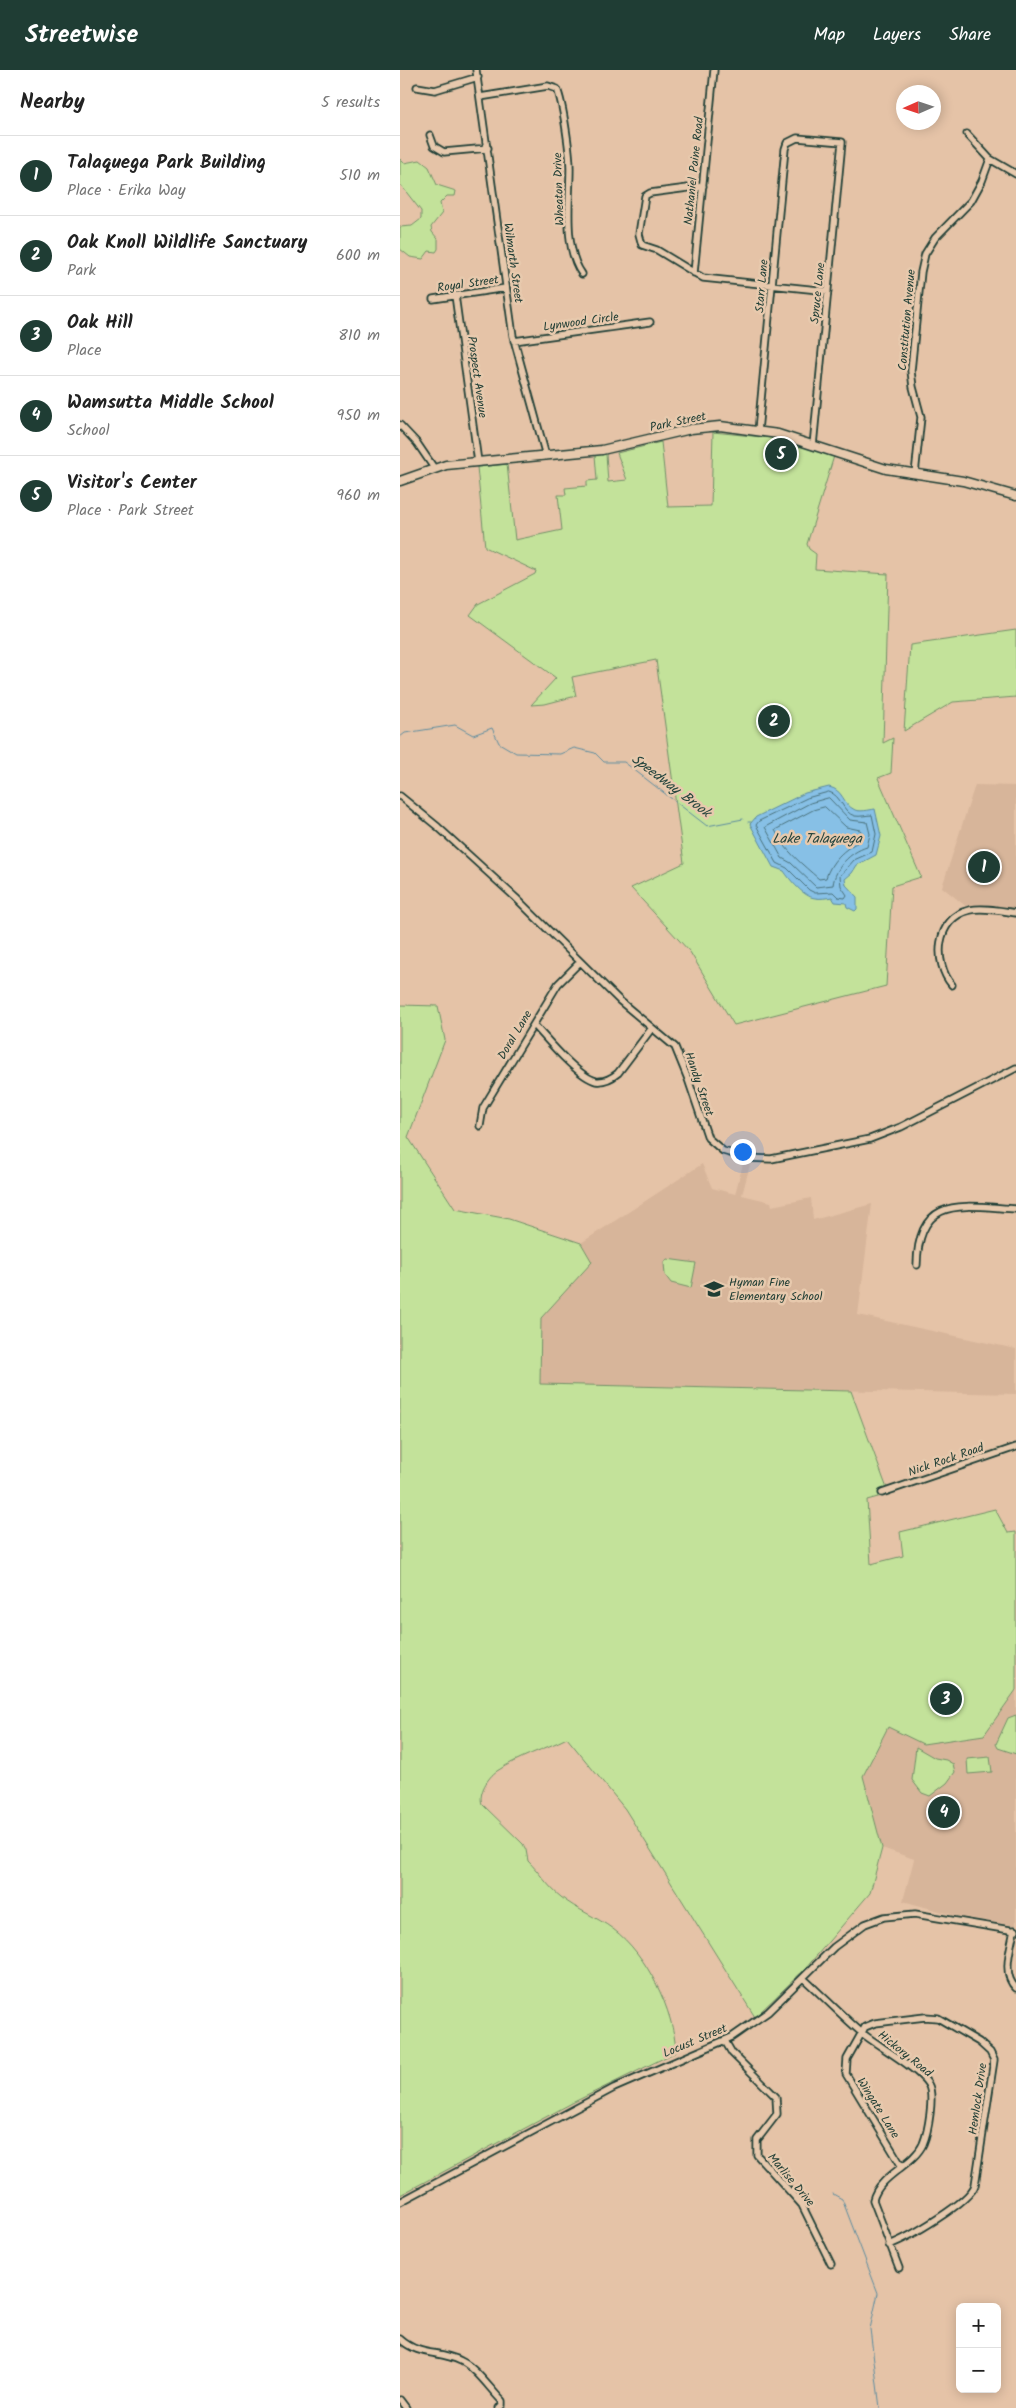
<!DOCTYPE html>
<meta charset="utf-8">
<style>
body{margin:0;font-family:Kalam,sans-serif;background:#f6f6f6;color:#222}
.controls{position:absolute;right:15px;bottom:15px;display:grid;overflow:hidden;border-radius:8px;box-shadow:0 2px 12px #0003}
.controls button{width:45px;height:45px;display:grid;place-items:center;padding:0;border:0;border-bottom:1px solid #e0e0e0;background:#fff;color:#222;font:25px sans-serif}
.compass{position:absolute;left:496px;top:15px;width:45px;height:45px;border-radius:50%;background:#fff;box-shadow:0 2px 12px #0003;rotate:267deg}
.you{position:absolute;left:342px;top:1081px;width:18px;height:18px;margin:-12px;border:4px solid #fff;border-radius:50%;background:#1a73e8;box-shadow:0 0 0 8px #1a73e833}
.badge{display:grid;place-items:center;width:32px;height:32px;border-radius:50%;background:#1f3d34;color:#fff;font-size:16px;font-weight:700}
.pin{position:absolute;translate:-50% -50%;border:2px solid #fff;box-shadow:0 1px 5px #0006}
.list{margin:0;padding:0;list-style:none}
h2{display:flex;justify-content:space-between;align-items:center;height:65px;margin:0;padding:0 20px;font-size:21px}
h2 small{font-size:16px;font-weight:400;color:#767676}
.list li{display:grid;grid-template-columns:32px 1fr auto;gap:15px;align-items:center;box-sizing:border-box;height:80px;padding:0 20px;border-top:1px solid #e0e0e0}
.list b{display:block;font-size:19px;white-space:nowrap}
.list p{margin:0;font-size:16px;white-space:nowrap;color:#767676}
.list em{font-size:16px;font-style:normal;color:#767676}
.map{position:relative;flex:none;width:616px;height:2338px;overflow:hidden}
header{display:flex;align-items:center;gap:30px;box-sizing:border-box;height:70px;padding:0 25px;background:#1f3d34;color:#fff}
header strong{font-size:24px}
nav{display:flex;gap:28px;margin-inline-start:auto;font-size:18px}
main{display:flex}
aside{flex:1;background:#fff}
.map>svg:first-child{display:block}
.built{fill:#d7b59a}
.green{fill:#c3e29a;stroke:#719067}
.water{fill:#87c0e6;stroke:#5d8c9f}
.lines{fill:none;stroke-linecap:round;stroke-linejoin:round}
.shore{stroke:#49717b;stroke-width:1}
.stream{stroke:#5d8c9f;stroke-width:1}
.minor-casing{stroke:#1f3d34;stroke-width:9}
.secondary-casing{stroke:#1f3d34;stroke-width:11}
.minor{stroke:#e7c9ad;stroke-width:5.5}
.secondary{stroke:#e7c9ad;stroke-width:8}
.labels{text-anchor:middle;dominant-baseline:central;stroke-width:5;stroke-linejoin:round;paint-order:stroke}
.street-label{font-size:12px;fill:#1f3d34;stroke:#e7c9ad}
.poi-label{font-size:12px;fill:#1f3d34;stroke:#e7c9ad;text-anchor:start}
.water-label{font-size:14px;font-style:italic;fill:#24443d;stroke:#e7c9ad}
</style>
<header>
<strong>Streetwise</strong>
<nav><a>Map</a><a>Layers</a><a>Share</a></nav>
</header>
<main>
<aside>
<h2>Nearby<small>5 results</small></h2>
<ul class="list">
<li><span class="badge">1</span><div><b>Talaquega Park Building</b><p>Place · Erika Way</p></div><em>510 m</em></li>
<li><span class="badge">2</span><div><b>Oak Knoll Wildlife Sanctuary</b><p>Park</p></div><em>600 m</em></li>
<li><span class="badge">3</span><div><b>Oak Hill</b><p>Place</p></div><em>810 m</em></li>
<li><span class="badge">4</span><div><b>Wamsutta Middle School</b><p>School</p></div><em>950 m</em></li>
<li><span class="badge">5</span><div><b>Visitor's Center</b><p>Place · Park Street</p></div><em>960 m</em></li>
</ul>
</aside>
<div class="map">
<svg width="616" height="2338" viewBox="0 0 616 2338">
<rect width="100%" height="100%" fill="#e5c3a7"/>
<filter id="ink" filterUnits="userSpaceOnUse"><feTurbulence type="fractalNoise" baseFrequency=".02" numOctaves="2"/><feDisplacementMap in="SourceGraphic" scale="10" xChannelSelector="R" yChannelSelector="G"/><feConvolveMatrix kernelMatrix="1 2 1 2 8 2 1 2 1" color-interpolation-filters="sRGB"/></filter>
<g filter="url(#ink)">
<!-- built -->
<path class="built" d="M575,715L616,716V839L585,835L568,838L542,817Z
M344,1090L351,1091L342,1125L371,1132L372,1136L411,1128L413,1150L472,1134L458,1245L616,1279V1324L140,1314L141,1248L192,1192L181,1173L302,1094L312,1118L335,1124Z
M616,1620V1856L557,1846L503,1831L514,1789L482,1778L463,1706L488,1656L523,1673L584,1665Z"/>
<!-- green -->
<path class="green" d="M0,89L4,93L20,90L29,97L37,115L56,121L55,126H47L40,133L42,143L31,157L32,162L38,169V179L36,182L29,181L23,189L10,187L0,179V157L12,156L21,149V141L0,114Z
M313,362L372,368L434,386L407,474L409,479L416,484L415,499L488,504L483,673L493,668L491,703L478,708L521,807L492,816L486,916L334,955L290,882L231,818L284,793L256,590L172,607L176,626L145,634L131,635L156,608L70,545L78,534L135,504L136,501L85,477L77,397L107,394L115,470L162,460L158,425H166L165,418L187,416V411L197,410L195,385L206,384L208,412L227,410L217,383L261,372L268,437L311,436Z
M616,560V627L553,632L504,661L510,575Z
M0,935L38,936L45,970L8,1067L55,1139L109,1149L181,1173L192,1192L141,1248L140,1314L451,1321L489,1424L467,1430L471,1494L503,1486L500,1462L595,1439L608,1463L616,1462V1620L584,1665L523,1674L488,1657L463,1706L482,1778L470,1823L406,1898L355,1947L225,1739L167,1668C145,1679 118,1687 97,1701C88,1707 78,1723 82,1734L123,1774L126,1780L128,1791C140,1803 147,1816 161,1827C177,1840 197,1847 213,1859C247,1884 274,1941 276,1982L172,2033L0,2125Z
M267,1189L296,1193L291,1218L271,1213L265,1205L264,1193Z
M616,1645V1684L598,1678L596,1674L608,1648Z
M516,1677L535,1688L546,1690L553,1694L555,1702L547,1713L530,1726L522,1723L512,1710Z
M590,1687L592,1702L568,1704L567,1689Z"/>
<!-- water -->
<path class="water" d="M429,717C444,720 442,734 455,740C460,742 469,740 475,739L481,766L476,785L457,795L452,803L445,809L446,815L457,827V839L455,841L447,837L446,833L435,832L432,827C427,828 420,829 415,828C404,827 390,810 384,801L373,797L350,754L356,747L405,723Z"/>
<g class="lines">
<!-- shore -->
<path class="shore" d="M429,722C442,725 442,743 455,746C460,747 467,745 472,745L476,764L472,782L454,790L440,806L441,816L447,825L445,828L438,827L433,822L415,823L409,820L387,798L377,793L356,755L359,751L407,728Z
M429,728L450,750L467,752L470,764L467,777C450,782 435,798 433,815L416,817L391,793L382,788L365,757L410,733Z
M425,737L446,757L460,760L462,762L460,771C445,778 430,792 426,808L419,809C402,794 385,781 375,760L413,740Z"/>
<!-- stream -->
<path class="stream" d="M0,667L5,663L55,655L73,665L92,658L99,673L116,683L160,684L174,678L195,683L204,692H224L307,756L343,749
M348,752H351
M433,2124L442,2129L478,2223L470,2259L480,2338"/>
<defs>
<path id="minor" d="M76,0L113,266L146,386
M17,17L35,20L78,7
M80,27L148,16L157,19C163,33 170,82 170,99C170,129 163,178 182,204
M567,64L590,89L616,104
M30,65L34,76L44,82L88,78
M303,116L250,123L245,126L239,164L242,175L257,180L303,208L428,221
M294,203L314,0
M55,225L78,392
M33,229L106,218
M114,271L250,252
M0,355L17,373L34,398
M358,361L385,79L387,73L397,68L442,72L413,376
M515,404L521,347L513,317L511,301L521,202L525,184L535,168L571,131L582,111L590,89
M0,726L38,757L116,828L220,931L275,977L288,1009L308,1068L323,1081L347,1088L371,1089L470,1069L501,1057L616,998
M552,915C533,893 535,848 570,840C584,837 602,841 616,843
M134,955C147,969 178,1007 196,1011C205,1012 212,1008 218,1003L252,958
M80,1056L83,1038L158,914L180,892
M517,1195C518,1124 562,1136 616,1139
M482,1423L616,1377
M614,1860C611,1878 601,1904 616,1918
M403,1908C423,1926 442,1946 462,1963C478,1976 518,1998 528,2014C535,2025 528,2062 523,2074C513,2096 479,2105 473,2130L499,2198
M325,1971L332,1983L376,2027L377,2044L357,2070V2085L402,2135L431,2194
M0,2132L214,2018L332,1967L368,1942L434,1877L465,1854L484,1847L515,1844L616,1861
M489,2175C508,2168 570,2132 575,2115L594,1990L590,1982L579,1972L538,1948L525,1947L475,1953L465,1957L447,1989L446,2004L501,2095
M0,2269C20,2287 39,2280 61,2291C76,2298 90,2319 102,2331V2335L99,2338
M0,2330L6,2338"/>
<path id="secondary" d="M0,411L46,395L202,380L291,359L320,356L378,364L486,399L563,411L616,426"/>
</defs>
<!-- minor casing -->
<use href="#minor" class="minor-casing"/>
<!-- secondary casing -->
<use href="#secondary" class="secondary-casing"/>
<!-- minor -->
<use href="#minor" class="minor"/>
<!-- secondary -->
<use href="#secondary" class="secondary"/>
</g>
</g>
<!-- icons -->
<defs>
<symbol id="school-bare" viewBox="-9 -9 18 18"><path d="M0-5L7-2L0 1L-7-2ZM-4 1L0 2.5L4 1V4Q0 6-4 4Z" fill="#1f3d34" stroke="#e7c9ad" stroke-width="2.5" paint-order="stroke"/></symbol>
</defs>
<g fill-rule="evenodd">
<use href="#school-bare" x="300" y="1205" width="28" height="28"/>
</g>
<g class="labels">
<!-- street labels -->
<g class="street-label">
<text transform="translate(294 101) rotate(-84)">Nathaniel Paine Road</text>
<text transform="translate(159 119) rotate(-92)">Wheaton Drive</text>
<text transform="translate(113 193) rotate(82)">Wilmarth Street</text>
<text transform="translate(68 214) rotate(-8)">Royal Street</text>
<text transform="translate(362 216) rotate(-85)">Starr Lane</text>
<text transform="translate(418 223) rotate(-84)">Spruce Lane</text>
<text transform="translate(507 250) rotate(-85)">Constitution Avenue</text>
<text transform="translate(181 252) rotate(-8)">Lynwood Circle</text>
<text transform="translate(77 307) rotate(82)">Prospect Avenue</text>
<text transform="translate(278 352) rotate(-12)">Park Street</text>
<text transform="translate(115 965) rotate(-59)">Doral Lane</text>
<text transform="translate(299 1014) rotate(71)">Handy Street</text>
<text transform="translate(546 1390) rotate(-19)">Nick Rock Road</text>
<text transform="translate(295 1971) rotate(-23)">Locust Street</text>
<text transform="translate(505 1984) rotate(39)">Hickory Road</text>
<text transform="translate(578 2029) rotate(-82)">Hemlock Drive</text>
<text transform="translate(478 2038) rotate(58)">Wingate Lane</text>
<text transform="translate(391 2110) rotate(50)">Marlise Drive</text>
</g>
<!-- poi labels -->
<g class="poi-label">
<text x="329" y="1212">Hyman Fine<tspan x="329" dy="14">Elementary School</tspan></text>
</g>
<!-- water labels -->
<g class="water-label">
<text transform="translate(271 716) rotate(37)">Speedway Brook</text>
<text x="417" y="769">Lake Talaquega</text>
</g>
</g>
</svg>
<div class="controls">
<button>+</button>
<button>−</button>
</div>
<svg class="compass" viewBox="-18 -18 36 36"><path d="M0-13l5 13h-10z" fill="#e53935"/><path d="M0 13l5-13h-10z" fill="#767676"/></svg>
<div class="you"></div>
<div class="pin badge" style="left:584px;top:797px">1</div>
<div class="pin badge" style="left:374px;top:651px">2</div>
<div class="pin badge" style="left:546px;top:1629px">3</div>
<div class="pin badge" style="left:544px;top:1742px">4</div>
<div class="pin badge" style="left:381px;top:384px">5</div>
</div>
</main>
